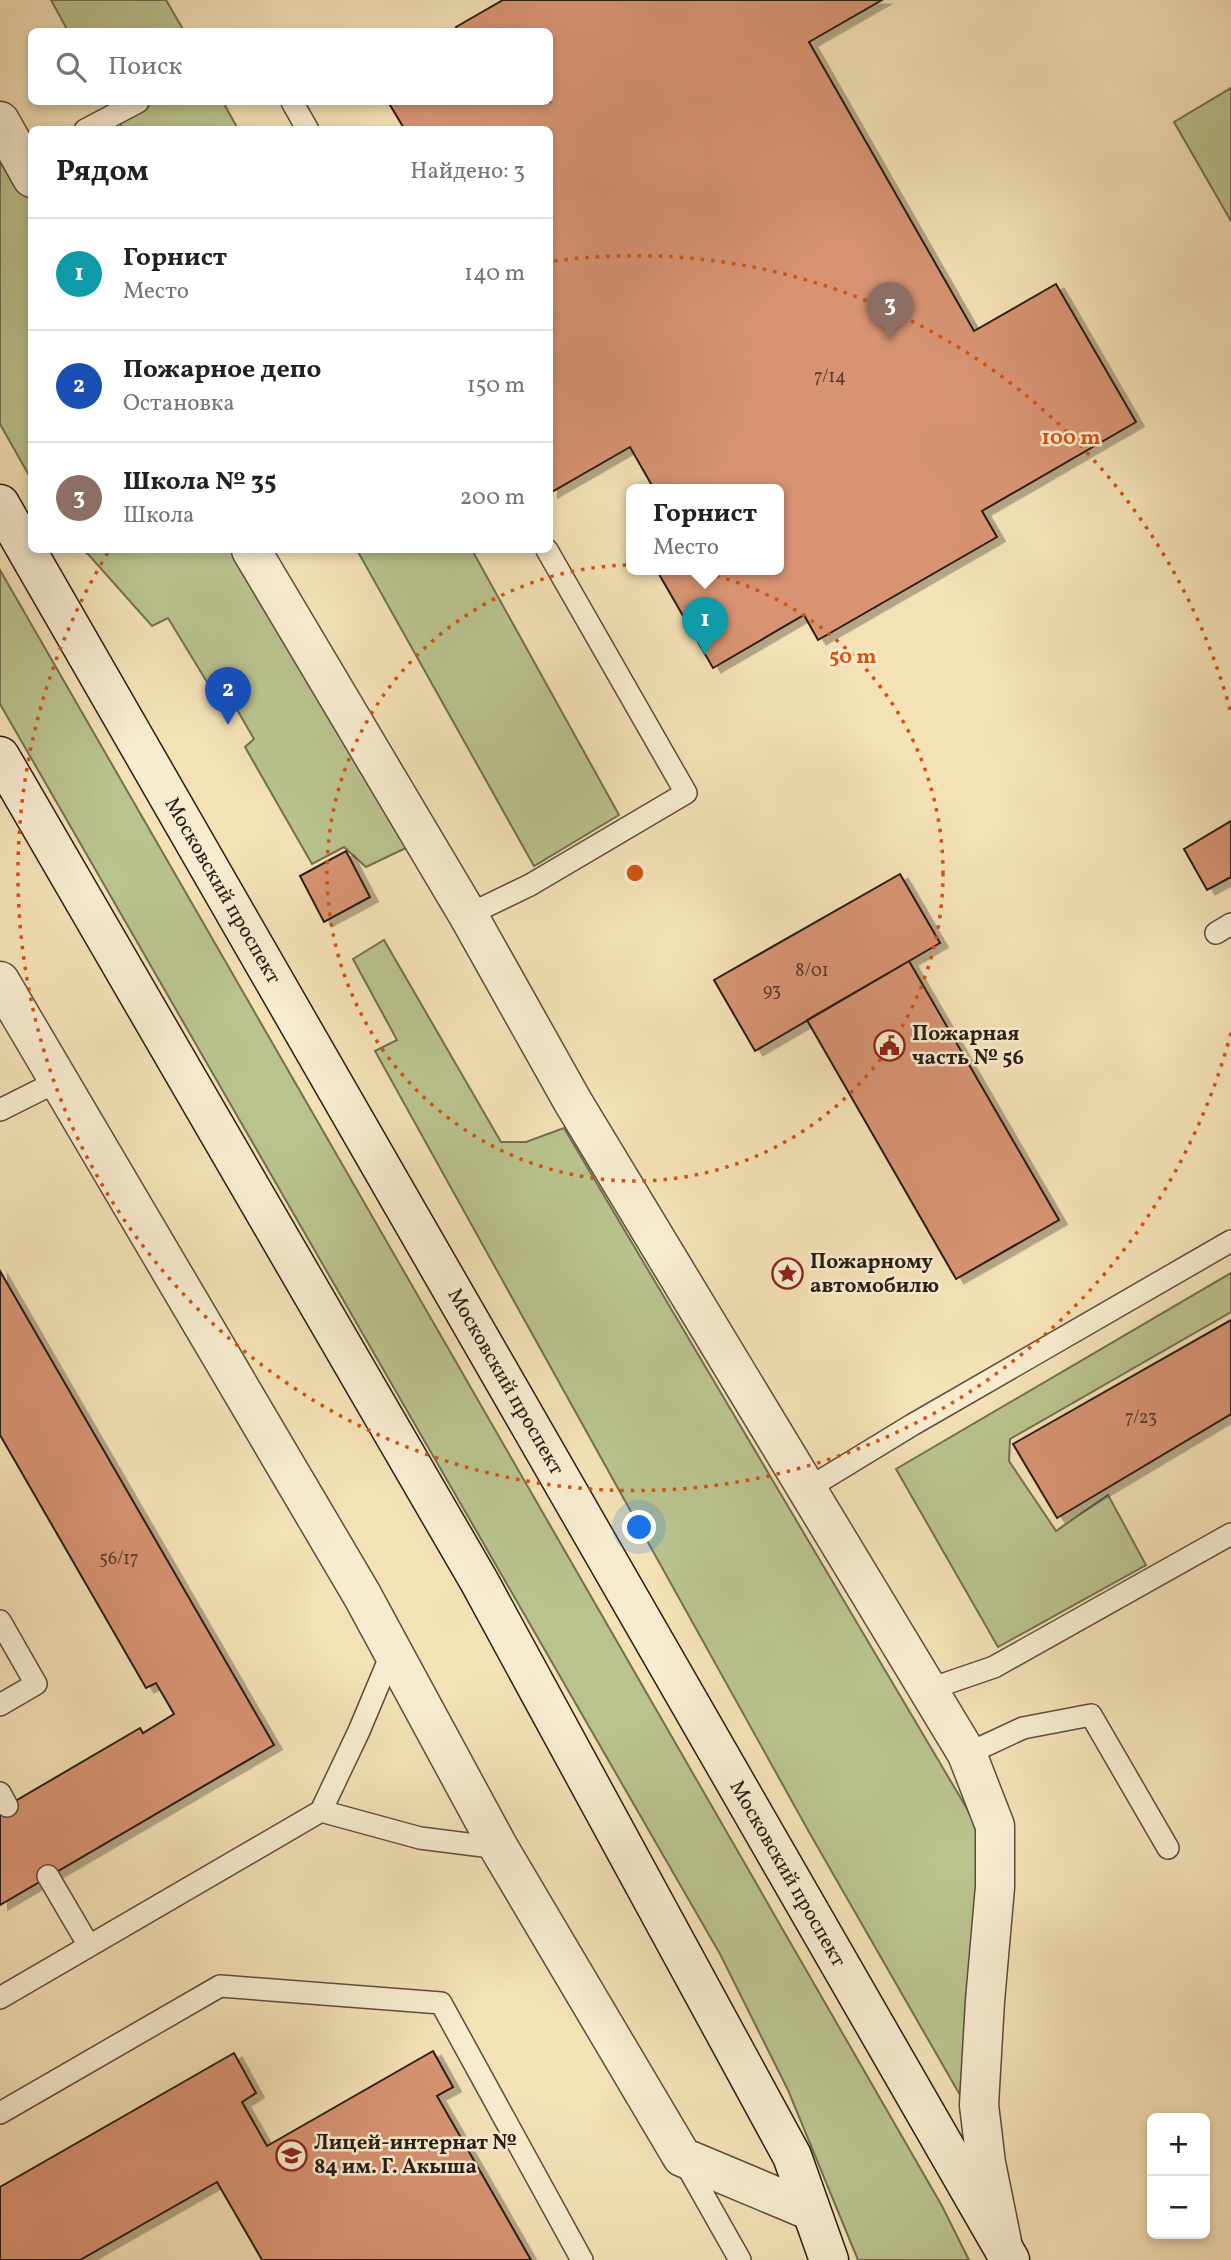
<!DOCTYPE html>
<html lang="ru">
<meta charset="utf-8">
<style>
body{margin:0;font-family:Vollkorn,serif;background:#f6f6f6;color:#202124}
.controls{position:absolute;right:21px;bottom:21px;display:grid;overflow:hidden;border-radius:10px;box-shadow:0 4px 10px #0003}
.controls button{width:63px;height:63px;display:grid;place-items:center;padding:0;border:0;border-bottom:2px solid #e0e0e0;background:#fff;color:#202124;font:35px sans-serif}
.you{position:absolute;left:640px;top:1528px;width:24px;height:24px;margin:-18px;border:5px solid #fff;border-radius:50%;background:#1a73e8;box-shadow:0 0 0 10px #1a73e833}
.badge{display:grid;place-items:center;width:46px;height:46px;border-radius:50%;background:#ea580c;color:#fff;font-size:23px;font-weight:700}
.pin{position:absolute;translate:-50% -58px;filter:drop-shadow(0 2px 4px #0008)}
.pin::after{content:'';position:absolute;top:37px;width:24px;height:21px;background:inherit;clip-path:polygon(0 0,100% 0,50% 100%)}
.popup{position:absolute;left:626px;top:484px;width:158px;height:91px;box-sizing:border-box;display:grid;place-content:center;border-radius:10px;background:#fff;filter:drop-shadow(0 2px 5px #0005);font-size:23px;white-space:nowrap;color:#757577}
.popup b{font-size:26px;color:#202124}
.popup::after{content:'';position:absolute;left:50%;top:100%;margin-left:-14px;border:14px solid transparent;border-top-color:#fff}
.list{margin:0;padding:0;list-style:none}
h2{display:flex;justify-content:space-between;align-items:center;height:91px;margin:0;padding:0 28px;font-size:30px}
h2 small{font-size:23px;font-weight:400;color:#757577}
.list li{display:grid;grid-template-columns:46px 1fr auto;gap:21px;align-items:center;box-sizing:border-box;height:112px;padding:0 28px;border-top:2px solid #e0e0e0}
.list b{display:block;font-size:26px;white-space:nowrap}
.list p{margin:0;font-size:23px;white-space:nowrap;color:#757577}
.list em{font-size:23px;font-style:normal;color:#757577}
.icon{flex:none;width:38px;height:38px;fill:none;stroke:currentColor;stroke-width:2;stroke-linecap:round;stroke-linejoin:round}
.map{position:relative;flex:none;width:1231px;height:2260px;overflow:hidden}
.search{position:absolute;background:#fff;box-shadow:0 4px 10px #0003;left:28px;top:28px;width:525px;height:77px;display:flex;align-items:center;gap:18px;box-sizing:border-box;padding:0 24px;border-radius:10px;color:#757577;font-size:26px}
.panel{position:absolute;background:#fff;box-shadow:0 4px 10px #0003;left:28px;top:126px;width:525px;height:427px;border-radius:10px}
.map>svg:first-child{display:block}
.green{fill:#bac38e;stroke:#727052;stroke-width:2}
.building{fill:#d79372;stroke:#2b1c15;stroke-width:2;filter:url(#shadow)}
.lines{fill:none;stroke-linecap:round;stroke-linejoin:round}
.service-casing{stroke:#5d4d3d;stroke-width:24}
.minor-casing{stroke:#5d4d3d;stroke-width:41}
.secondary-casing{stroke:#2b1c15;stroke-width:41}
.service{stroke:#f8ecd0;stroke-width:21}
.minor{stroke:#f8ecd0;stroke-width:38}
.secondary{stroke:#f8ecd0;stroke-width:38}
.ring{fill:none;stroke:#d5530d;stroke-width:3.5;stroke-dasharray:3.5 7}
.labels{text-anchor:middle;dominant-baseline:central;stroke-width:5;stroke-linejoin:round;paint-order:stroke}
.number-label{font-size:18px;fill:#563a2c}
.street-label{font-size:21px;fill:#2b1c15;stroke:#f8ecd0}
.poi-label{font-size:21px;font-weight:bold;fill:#2b1c15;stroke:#f8ecd0;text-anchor:start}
.centre{fill:#d5530d;stroke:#f8ecd0;stroke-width:3.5}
.ring-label{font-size:21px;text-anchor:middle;font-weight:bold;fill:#d5530d;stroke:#f8ecd0;stroke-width:5;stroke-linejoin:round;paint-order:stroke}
</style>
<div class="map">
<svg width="1231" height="2260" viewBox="0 0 1231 2260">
<defs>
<filter id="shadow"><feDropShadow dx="8" dy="4.5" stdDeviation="0" flood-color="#0004"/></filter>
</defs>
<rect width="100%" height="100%" fill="#f4e1b6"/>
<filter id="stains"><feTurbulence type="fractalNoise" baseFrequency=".00286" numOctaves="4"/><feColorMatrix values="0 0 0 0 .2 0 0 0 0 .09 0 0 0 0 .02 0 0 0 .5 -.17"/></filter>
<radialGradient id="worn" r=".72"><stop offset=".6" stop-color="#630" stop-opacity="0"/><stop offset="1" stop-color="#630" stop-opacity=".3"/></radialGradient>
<!-- green -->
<path class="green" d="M51,0H166L184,31H68Z
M1231,88V221L1174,122Z
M107,102H223L238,129H123Z
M0,142L31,196V479L0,424Z
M81,550H236L408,847L366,867L344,847L312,864L245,747L254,739L232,701L218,700L168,618L152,626L88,554Z
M357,550H472L619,815L534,866Z
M0,570L942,2206L969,2260H858L788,2090L720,1954L0,704Z
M384,940L501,1142H526L564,1128L982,1834L960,2095L809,1832L375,1051L397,1040L353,959Z
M1231,1273V1312L1010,1439L1009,1461L1056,1531L1108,1495L1146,1565L998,1647L896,1469Z"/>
<!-- building -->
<path class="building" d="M503,0H882L809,42L974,331L1056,284L1136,422L982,511L997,537L818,640L804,615L713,668L656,569H778V489H654L630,447L550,493V130H405L390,105L395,102H550V32H459L456,27Z
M1231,821V877L1207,890L1184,849Z
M346,851L370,897L324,922L300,876Z
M900,874L940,943L755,1051L714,980Z
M909,961L1059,1220L956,1279L807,1020Z
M0,1271L274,1745L0,1905V1810L140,1728L143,1733L174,1714L156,1683L146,1688L0,1435Z
M1231,1320V1414L1057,1518L1013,1444Z
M433,2051L453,2087L437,2096L531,2260H262L217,2182L80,2260H0V2187L234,2053L256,2093L242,2102L267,2146Z"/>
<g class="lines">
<defs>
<path id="service" d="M292,102L308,130
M85,130L138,102
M468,915L530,885L686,793L547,550
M1216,933L1231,924
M0,1110L58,1081
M807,1489L912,1425L1231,1241
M0,1621L36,1684L0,1705
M927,1690L994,1667L1231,1534
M967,1754L1023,1728L1091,1715L1168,1848
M0,1793L7,1806
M321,1811L420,1838L499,1848
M48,1876L89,1946
M0,1998L321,1811L359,1731L393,1650
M0,2113L220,1986L441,2003L582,2260
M683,2159L740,2260"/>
<path id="minor" d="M0,121L32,178
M251,550L468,915L573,1102L967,1754L995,1826V1887L985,2001L979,2105L986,2163L1002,2242
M0,981L362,1595L499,1848L682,2157L811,2211"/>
<path id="secondary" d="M0,504L1010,2260
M0,756L479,1581L792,2156L829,2260"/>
</defs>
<!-- service casing -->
<use href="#service" class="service-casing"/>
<!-- minor casing -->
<use href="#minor" class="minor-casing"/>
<!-- secondary casing -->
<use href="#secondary" class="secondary-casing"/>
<!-- service -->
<use href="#service" class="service"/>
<!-- minor -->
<use href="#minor" class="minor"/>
<!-- secondary -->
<use href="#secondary" class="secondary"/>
</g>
<!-- distance rings -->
<g class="ring">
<circle cx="635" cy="873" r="308"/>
<path d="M1231 1033A617 617 0 1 1 109 551M554 261A617 617 0 0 1 1231 713"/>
</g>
<!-- icons -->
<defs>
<symbol id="civic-ring" viewBox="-11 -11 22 22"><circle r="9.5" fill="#f8ecd0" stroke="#8f2418" stroke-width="1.5"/><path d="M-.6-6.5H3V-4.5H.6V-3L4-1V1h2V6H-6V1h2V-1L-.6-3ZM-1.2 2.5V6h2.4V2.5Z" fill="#8f2418"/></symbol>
<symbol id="sight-ring" viewBox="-11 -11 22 22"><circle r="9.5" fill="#f8ecd0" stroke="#8f2418" stroke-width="1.5"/><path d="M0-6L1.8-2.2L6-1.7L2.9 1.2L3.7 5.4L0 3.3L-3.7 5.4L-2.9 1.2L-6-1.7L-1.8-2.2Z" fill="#8f2418"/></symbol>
<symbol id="school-ring" viewBox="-11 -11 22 22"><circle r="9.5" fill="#f8ecd0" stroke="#8f2418" stroke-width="1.5"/><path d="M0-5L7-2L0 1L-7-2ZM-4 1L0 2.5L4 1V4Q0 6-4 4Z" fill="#8f2418"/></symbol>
</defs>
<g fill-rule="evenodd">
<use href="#civic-ring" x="872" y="1028" width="35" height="35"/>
<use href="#sight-ring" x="770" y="1256" width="35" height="35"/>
<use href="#school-ring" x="274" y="2138" width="35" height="35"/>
</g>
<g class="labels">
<!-- number labels -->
<g class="number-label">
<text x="830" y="377">7/14</text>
<text x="812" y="971">8/01</text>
<text x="772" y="991">93</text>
<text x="1141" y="1418">7/23</text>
<text x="119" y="1559">56/17</text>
</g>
<!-- street labels -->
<g class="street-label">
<text transform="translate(222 891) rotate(60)">Московский проспект</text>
<text transform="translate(505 1382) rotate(60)">Московский проспект</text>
<text transform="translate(787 1874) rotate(60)">Московский проспект</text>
</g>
<!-- poi labels -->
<g class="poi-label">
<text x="912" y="1034">Пожарная<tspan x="912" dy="24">часть № 56</tspan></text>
<text x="810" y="1262">Пожарному<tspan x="810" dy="24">автомобилю</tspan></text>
<text x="314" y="2143">Лицей-интернат №<tspan x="314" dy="24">84 им. Г. Акыша</tspan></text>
</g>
</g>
<circle cx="635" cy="873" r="10" class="centre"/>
<g class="ring-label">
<text x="1071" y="444">100 m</text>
<text x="853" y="663">50 m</text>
</g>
<rect width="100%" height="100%" filter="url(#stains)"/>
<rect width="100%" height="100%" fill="url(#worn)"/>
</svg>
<div class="controls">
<button>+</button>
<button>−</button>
</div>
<div class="you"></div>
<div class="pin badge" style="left:705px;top:655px;background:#0f9aa8">1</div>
<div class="popup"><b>Горнист</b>Место</div>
<div class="pin badge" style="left:228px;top:725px;background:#1a4fb4">2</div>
<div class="pin badge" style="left:890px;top:340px;background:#8d6e63">3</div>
<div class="search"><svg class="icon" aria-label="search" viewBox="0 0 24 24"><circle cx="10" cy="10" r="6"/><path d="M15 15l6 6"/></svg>Поиск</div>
<section class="panel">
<h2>Рядом<small>Найдено: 3</small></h2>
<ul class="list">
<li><span class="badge" style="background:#0f9aa8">1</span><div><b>Горнист</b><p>Место</p></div><em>140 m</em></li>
<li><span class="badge" style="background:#1a4fb4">2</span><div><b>Пожарное депо</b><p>Остановка</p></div><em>150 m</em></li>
<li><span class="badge" style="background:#8d6e63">3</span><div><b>Школа № 35</b><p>Школа</p></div><em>200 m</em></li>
</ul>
</section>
</div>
